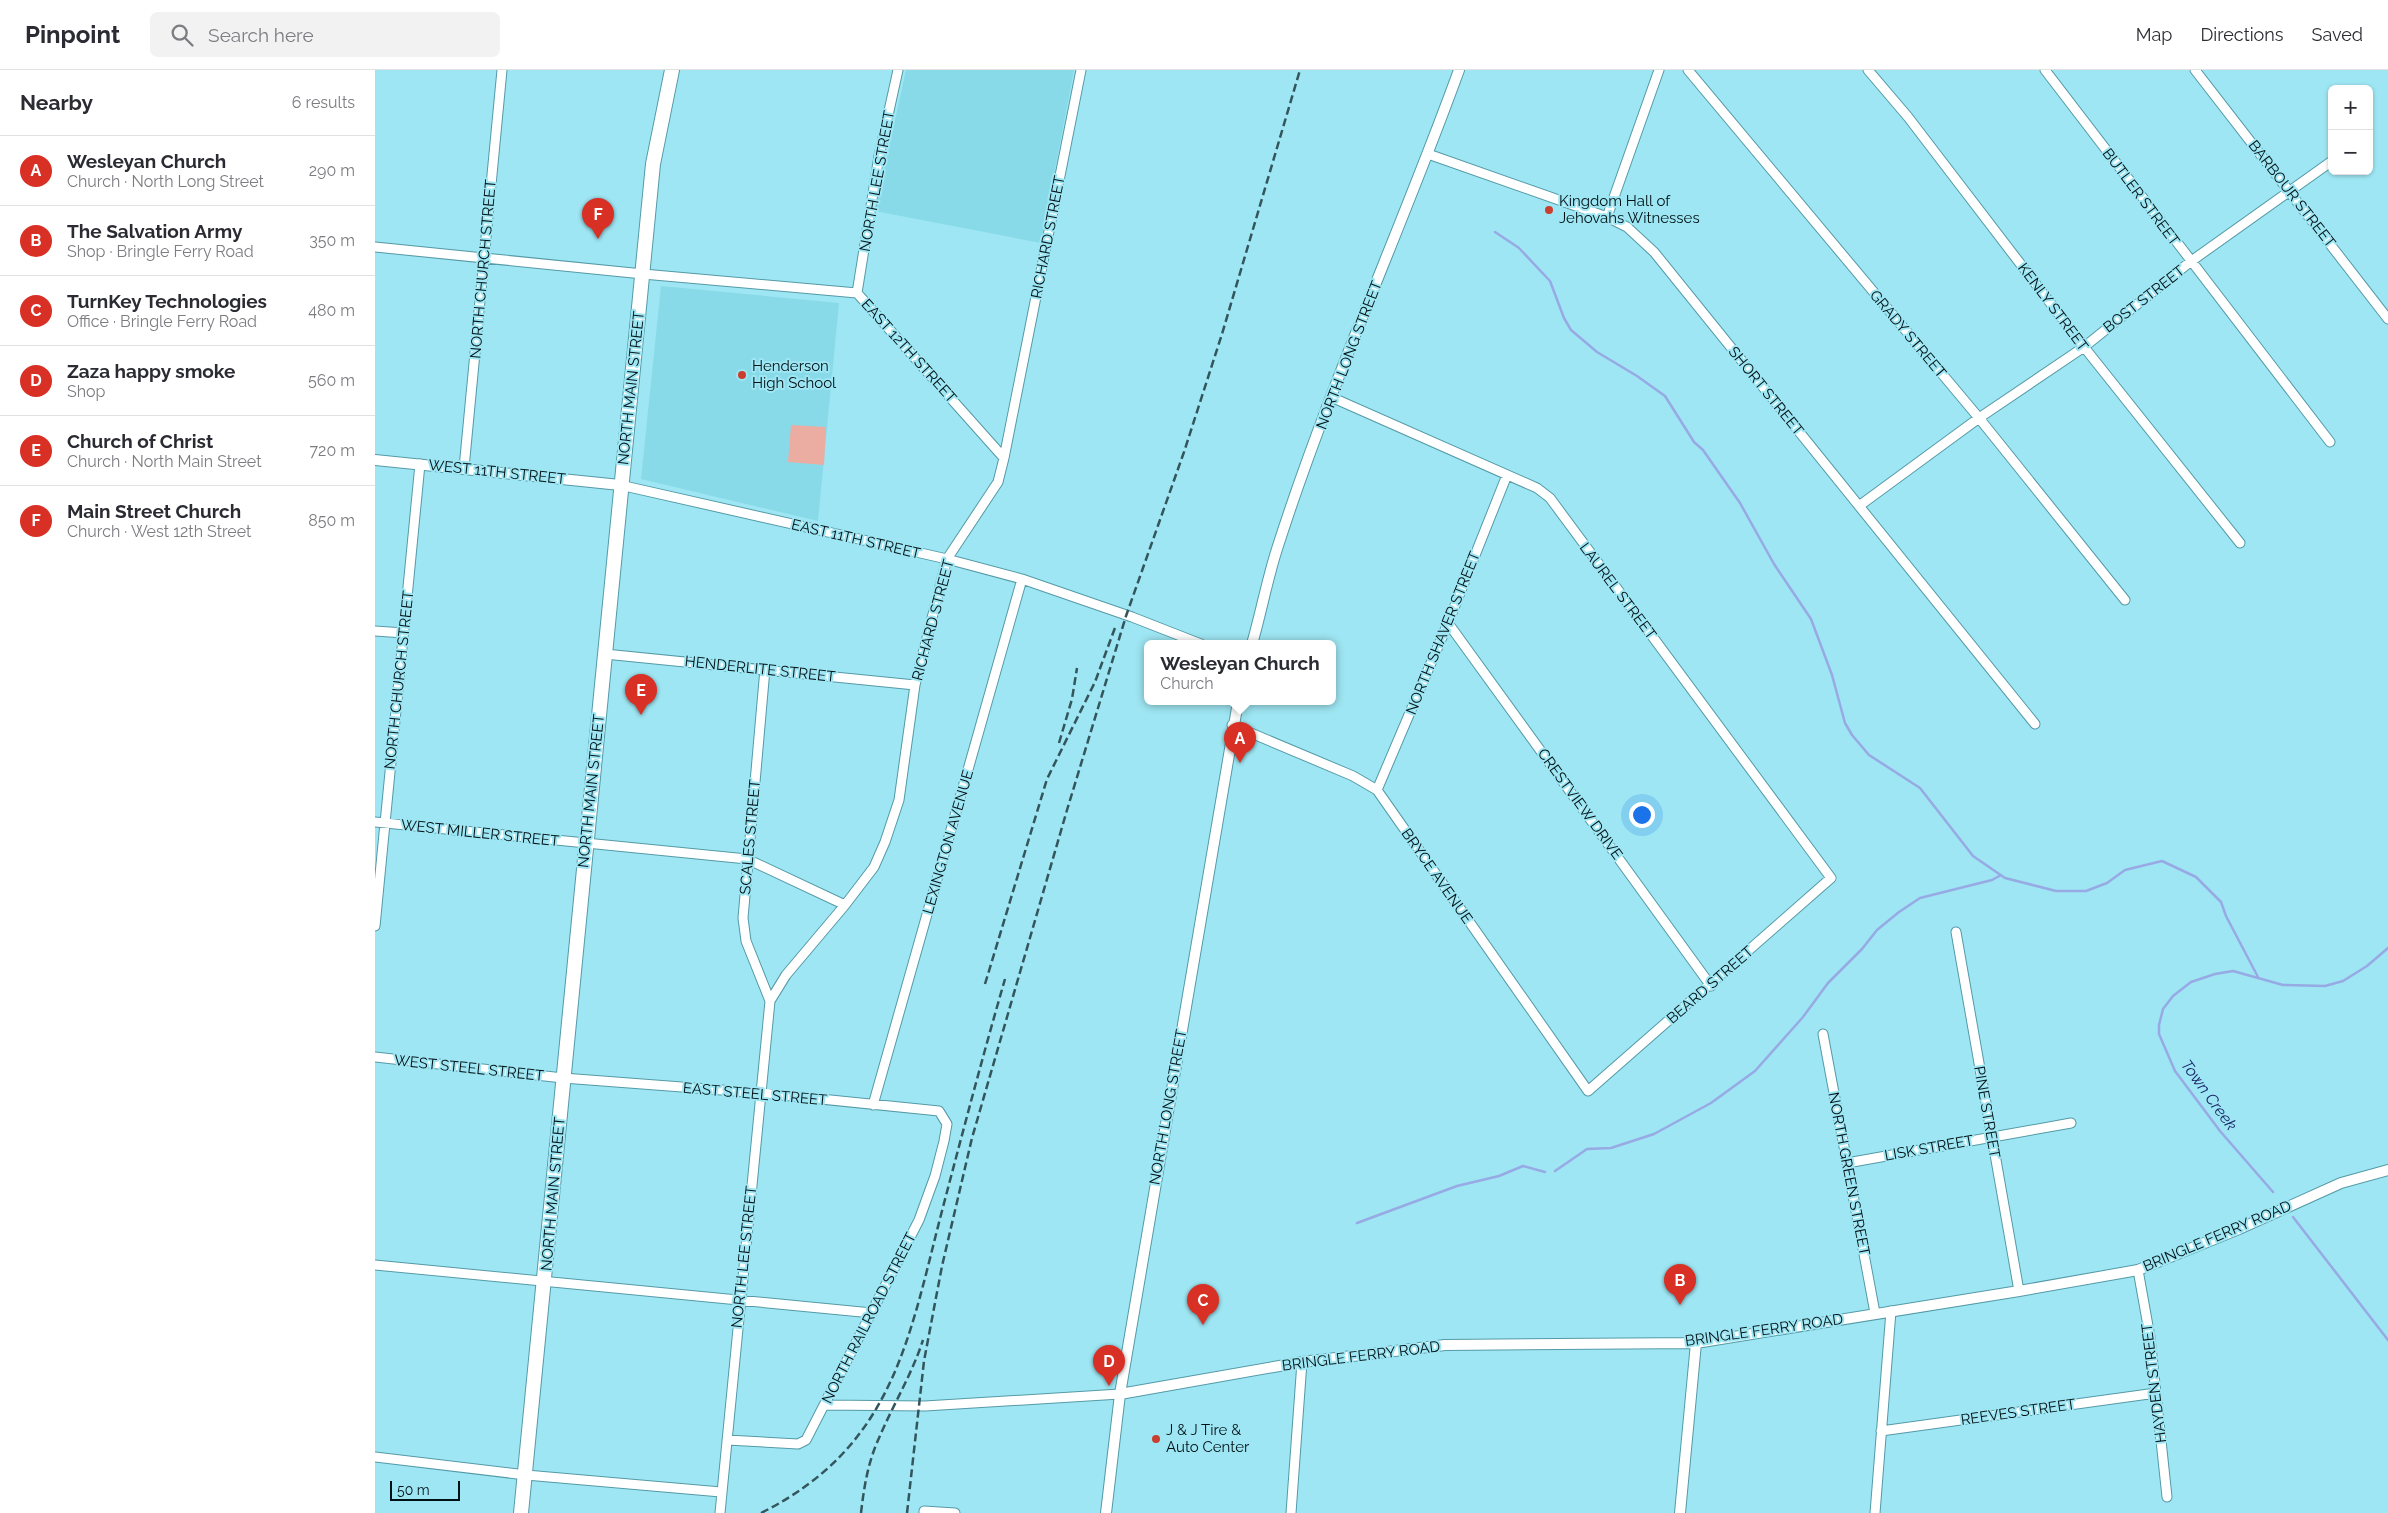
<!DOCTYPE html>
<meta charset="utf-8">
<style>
body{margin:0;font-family:Raleway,sans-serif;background:#f2f2f3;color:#2b2b33}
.controls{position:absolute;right:15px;top:15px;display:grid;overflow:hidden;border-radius:8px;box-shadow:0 1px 4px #0004}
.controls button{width:45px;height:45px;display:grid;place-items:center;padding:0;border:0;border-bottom:1px solid #e1e1e2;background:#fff;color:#2b2b33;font:25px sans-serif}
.scale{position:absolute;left:15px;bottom:12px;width:70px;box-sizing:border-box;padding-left:5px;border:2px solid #001115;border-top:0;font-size:14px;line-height:18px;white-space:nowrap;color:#001115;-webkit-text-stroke:4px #9ee6f3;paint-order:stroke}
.you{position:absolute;left:1266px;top:744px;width:18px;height:18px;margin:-12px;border:4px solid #fff;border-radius:50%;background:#1a73e8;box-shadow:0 0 0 8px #1a73e833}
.badge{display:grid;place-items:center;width:32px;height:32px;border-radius:50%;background:#d93025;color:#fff;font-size:16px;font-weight:700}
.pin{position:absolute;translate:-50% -41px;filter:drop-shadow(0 1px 2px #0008)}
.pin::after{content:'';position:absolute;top:26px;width:18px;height:15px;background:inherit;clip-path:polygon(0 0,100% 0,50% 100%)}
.popup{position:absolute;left:769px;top:570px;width:192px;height:65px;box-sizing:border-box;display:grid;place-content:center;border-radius:8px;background:#fff;filter:drop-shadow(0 1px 4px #0005);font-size:16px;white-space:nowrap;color:#7c7c81}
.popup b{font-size:19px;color:#2b2b33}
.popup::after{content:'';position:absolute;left:50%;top:100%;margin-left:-10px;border:10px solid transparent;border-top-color:#fff}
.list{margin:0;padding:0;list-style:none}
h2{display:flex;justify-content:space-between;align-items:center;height:65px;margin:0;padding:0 20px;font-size:21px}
h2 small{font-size:16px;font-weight:400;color:#7c7c81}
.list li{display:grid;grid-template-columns:32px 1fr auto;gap:15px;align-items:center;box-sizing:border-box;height:70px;padding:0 20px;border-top:1px solid #e1e1e2}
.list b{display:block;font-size:19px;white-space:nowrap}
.list p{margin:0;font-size:16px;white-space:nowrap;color:#7c7c81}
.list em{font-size:16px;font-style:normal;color:#7c7c81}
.icon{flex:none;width:28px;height:28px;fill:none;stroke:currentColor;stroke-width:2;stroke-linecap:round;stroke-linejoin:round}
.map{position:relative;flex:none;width:2013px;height:1443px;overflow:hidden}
header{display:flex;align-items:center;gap:30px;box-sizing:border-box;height:70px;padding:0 25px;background:#fff;border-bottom:1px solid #e1e1e2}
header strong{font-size:24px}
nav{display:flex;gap:28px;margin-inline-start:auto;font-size:18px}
.search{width:350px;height:45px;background:#f2f2f3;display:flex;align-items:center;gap:12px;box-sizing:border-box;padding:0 18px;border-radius:8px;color:#7c7c81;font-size:19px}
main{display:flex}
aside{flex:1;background:#fff}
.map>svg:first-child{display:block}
.built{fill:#88dae9}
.green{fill:#ebada2}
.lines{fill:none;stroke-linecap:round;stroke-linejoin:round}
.stream{stroke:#97aae4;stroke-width:2.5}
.minor-casing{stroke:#549aa7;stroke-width:11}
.tertiary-casing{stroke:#549aa7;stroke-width:12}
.primary-casing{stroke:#549aa7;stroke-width:16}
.minor{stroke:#fff;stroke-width:9}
.tertiary{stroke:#fff;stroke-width:10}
.primary{stroke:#fff;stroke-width:14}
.rail{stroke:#33555c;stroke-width:2.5;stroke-dasharray:8 4;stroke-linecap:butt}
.poi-dot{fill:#ca3e2d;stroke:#9ee6f3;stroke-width:2}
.labels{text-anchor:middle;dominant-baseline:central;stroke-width:4;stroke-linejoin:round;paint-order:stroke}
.street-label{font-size:15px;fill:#001115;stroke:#9ee6f3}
.poi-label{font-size:15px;fill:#001115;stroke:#9ee6f3;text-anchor:start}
.water-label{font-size:16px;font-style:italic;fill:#1a2568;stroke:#9ee6f3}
</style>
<header>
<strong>Pinpoint</strong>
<div class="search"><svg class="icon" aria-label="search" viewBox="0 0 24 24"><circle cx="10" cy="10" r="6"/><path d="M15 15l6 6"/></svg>Search here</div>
<nav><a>Map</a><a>Directions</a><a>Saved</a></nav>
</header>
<main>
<aside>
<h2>Nearby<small>6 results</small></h2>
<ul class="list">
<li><span class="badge">A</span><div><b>Wesleyan Church</b><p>Church · North Long Street</p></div><em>290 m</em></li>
<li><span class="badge">B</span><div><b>The Salvation Army</b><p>Shop · Bringle Ferry Road</p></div><em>350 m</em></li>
<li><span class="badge">C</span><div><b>TurnKey Technologies</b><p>Office · Bringle Ferry Road</p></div><em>480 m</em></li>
<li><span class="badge">D</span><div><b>Zaza happy smoke</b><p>Shop</p></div><em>560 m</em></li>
<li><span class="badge">E</span><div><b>Church of Christ</b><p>Church · North Main Street</p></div><em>720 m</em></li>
<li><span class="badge">F</span><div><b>Main Street Church</b><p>Church · West 12th Street</p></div><em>850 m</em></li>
</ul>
</aside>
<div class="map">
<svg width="2013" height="1443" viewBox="0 0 2013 1443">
<rect width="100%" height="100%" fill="#9ee6f3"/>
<!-- built -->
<path class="built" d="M531,0H699L666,173L500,141Z
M286,216L464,233L443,451L266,409Z"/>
<!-- green -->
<path class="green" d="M416,355L451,357L449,395L413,392Z"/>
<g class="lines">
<!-- stream -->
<path class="stream" d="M1120,162L1144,178L1175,211L1189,248L1196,260L1222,282L1262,306L1290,326L1319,372L1328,380L1365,433L1399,494L1436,549L1457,605L1470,653L1477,665L1494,685L1545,718L1598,786L1630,808L1681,821H1711L1732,813L1750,800L1787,791L1821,807L1846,832L1851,846L1883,907
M1180,1101L1212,1079L1236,1078L1279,1064L1336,1033L1380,1001L1428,947L1453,913L1487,879L1502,860L1524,842L1545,828L1617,810L1626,805
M1898,1122L1845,1061L1800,1001L1784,964V955L1788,939L1798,926L1816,912L1840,904L1858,901L1908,915L1950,916L1968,911L1992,896L2013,878
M1918,1147L2013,1270
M982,1153L1082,1116L1124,1106L1148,1096L1170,1102"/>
<defs>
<path id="minor" d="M1313,0L1604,348L1750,530
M1493,0L1533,47L1709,277L1865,473
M1670,0L1955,372
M1820,0L2013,249
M1053,84L1232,147L1252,157L1279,182L1660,654
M1232,147L1284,0
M0,177L268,204L482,223L629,388
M482,223L504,86L523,0
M89,398L127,0
M245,415L572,489L647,509L757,547L826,574
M1484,436L1604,348L1709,277L1815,192L1957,91
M1073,553L1336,916
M0,561L29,563
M230,584L540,615
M390,599L368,848L371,871L395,931
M857,655L978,706L1002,720L1213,1021L1456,808L1175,428L1162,418L956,327
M1002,720L1073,553L1132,405
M0,752L372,789L470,835
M0,856L45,394
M1581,862L1644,1221
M1448,964L1500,1243
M0,987L188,1008L386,1023L564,1041L572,1054L569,1071L560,1106L544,1150L431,1370L423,1374L352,1370
M498,1035L647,509
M1472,1093L1696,1053
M0,1195L497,1243
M1763,1200L1775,1267L1792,1427
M450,1335L550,1336L745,1324
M1506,1361L1781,1323
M0,1387L151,1405L346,1422
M345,1443L395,931L411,905L470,835L499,797L510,772L524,730L540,615L572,489L623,412L629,388L706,0
M549,1443V1441L580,1443
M916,1443L927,1292
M1500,1443L1516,1241"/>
<path id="tertiary" d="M0,390L245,415
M877,574C886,543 892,510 902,479C954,316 1026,160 1084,0
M745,1324L927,1292L1070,1275L1321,1273L1644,1221L1763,1200L1864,1159L1966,1113L2013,1100
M731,1443L745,1324L863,632
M1305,1443L1321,1273"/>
<path id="primary" d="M146,1443L278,94L297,0"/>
</defs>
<!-- minor casing -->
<use href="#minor" class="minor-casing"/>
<!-- tertiary casing -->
<use href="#tertiary" class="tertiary-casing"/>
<!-- primary casing -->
<use href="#primary" class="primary-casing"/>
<!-- minor -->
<use href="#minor" class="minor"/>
<!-- tertiary -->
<use href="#tertiary" class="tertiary"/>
<!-- primary -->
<use href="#primary" class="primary"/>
<!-- rail -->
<path class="rail" d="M684,673L697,629L702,598
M610,914L672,709L720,612L741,555
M386,1443C520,1376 534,1267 568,1137C588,1061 608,985 630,909
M486,1443C489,1417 493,1392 504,1368C518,1335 537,1304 548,1270
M532,1443L549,1291L567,1196L597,1068L692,740L751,546L809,382L847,264L925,0"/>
</g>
<!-- markers -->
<g class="poi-dot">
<circle cx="1174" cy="140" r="5"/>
<circle cx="367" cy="305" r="5"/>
<circle cx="781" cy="1369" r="5"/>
</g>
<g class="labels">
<!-- street labels -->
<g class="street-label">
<text transform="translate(502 111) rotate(-80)">NORTH LEE STREET</text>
<text transform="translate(1917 124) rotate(52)">BARBOUR STREET</text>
<text transform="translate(1766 127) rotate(53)">BUTLER STREET</text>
<text transform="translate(673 167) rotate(-79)">RICHARD STREET</text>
<text transform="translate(108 199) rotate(-85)">NORTH CHURCH STREET</text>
<text transform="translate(1769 229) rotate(-38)">BOST STREET</text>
<text transform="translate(1678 237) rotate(53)">KENLY STREET</text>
<text transform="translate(1533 264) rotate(50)">GRADY STREET</text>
<text transform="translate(534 281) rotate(48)">EAST 12TH STREET</text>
<text transform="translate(974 285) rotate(-69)">NORTH LONG STREET</text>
<text transform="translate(256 318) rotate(-84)">NORTH MAIN STREET</text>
<text transform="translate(1391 321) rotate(51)">SHORT STREET</text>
<text transform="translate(122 402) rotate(6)">WEST 11TH STREET</text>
<text transform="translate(481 469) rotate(13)">EAST 11TH STREET</text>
<text transform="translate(1243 521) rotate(53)">LAUREL STREET</text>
<text transform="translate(558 550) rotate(-75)">RICHARD STREET</text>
<text transform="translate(1068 563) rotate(-68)">NORTH SHAVER STREET</text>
<text transform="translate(385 599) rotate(6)">HENDERLITE STREET</text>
<text transform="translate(24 610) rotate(-84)">NORTH CHURCH STREET</text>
<text transform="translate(216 721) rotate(-84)">NORTH MAIN STREET</text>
<text transform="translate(1205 734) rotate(54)">CRESTVIEW DRIVE</text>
<text transform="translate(105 763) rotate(6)">WEST MILLER STREET</text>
<text transform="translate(375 767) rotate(-85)">SCALES STREET</text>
<text transform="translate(573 772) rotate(-74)">LEXINGTON AVENUE</text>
<text transform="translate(1062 806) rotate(55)">BRYCE AVENUE</text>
<text transform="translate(1335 915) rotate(-41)">BEARD STREET</text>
<text transform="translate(94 998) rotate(6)">WEST STEEL STREET</text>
<text transform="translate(380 1024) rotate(5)">EAST STEEL STREET</text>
<text transform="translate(793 1037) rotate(-80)">NORTH LONG STREET</text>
<text transform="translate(1612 1042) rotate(80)">PINE STREET</text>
<text transform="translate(1554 1078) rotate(-10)">LISK STREET</text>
<text transform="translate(1474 1104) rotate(79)">NORTH GREEN STREET</text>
<text transform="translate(178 1124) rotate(-85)">NORTH MAIN STREET</text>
<text transform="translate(1842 1166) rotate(-23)">BRINGLE FERRY ROAD</text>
<text transform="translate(369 1187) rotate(-84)">NORTH LEE STREET</text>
<text transform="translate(494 1248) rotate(-63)">NORTH RAILROAD STREET</text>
<text transform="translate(1389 1260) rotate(-8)">BRINGLE FERRY ROAD</text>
<text transform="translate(986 1286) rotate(-7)">BRINGLE FERRY ROAD</text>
<text transform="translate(1779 1313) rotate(-97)">HAYDEN STREET</text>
<text transform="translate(1643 1342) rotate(-8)">REEVES STREET</text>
</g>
<!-- poi labels -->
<g class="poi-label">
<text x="1184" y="131">Kingdom Hall of<tspan x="1184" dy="17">Jehovahs Witnesses</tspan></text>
<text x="377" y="296">Henderson<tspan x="377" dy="17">High School</tspan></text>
<text x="791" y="1360">J &amp; J Tire &amp;<tspan x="791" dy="17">Auto Center</tspan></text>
</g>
<!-- water labels -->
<g class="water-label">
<text transform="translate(1834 1025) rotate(54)">Town Creek</text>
</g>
</g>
</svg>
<div class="controls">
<button>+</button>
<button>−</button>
</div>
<div class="scale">50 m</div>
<div class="you"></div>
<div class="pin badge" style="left:865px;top:693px">A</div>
<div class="popup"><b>Wesleyan Church</b>Church</div>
<div class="pin badge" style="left:1305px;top:1235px">B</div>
<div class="pin badge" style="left:828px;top:1255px">C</div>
<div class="pin badge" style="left:734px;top:1316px">D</div>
<div class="pin badge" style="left:266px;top:645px">E</div>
<div class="pin badge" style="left:223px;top:169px">F</div>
</div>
</main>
